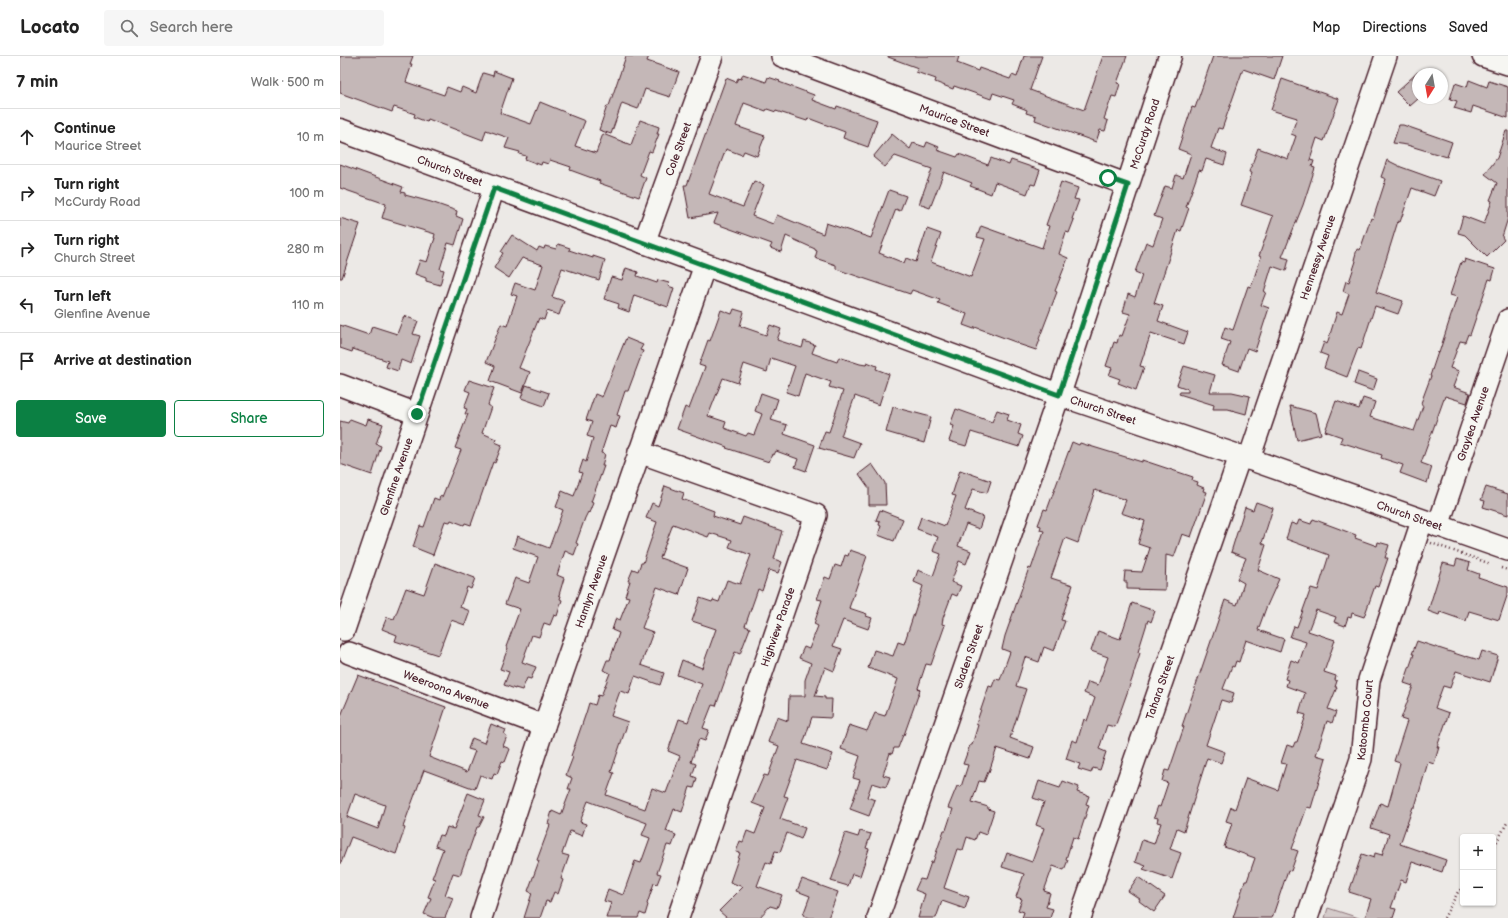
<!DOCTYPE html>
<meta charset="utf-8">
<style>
body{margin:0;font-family:"Balsamiq Sans",sans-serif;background:#f6f6f6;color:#222}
.controls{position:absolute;right:12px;bottom:12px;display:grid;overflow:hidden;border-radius:4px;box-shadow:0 1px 3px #0004}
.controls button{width:36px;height:36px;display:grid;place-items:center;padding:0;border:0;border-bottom:1px solid #e0e0e0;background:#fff;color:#222;font:20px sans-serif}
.compass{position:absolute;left:1072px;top:12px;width:36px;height:36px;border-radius:50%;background:#fff;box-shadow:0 1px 3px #0004;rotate:191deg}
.stop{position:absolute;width:12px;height:12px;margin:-9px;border:3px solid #0b8043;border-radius:50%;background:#fff}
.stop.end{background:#0b8043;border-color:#fff;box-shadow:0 1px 4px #0008}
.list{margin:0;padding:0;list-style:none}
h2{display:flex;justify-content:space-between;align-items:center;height:52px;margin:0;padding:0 16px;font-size:17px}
h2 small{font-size:13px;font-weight:400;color:#767676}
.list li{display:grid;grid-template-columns:26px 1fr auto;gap:12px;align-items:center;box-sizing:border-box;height:56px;padding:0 16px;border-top:1px solid #e0e0e0}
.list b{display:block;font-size:15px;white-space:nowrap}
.list p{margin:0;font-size:13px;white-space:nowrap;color:#767676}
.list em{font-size:13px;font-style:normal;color:#767676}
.actions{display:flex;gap:8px;padding:12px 16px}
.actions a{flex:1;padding:9px 0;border:1px solid #0b8043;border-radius:4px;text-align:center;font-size:14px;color:#0b8043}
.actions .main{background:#0b8043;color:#fff}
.icon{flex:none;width:22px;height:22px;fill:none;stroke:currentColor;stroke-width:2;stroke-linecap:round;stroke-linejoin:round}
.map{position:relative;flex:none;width:1168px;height:862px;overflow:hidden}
header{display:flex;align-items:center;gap:24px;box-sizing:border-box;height:56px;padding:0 20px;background:#fff;border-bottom:1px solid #e0e0e0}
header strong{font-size:19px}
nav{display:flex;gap:22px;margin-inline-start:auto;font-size:14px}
.search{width:280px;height:36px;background:#f6f6f6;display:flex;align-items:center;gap:10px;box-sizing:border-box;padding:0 14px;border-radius:4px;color:#767676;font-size:15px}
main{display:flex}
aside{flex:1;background:#fff}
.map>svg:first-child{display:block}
.green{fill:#d4cbca;stroke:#8f757a}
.building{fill:#c4b7b7;stroke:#4a1f2b;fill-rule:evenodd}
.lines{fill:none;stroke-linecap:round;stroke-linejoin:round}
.minor-casing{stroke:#4a1f2b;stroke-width:24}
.major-casing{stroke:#4a1f2b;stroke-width:25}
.path{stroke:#4a1f2b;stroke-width:2.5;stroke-dasharray:1 3;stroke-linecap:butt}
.minor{stroke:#f6f6f2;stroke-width:21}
.major{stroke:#f6f6f2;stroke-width:22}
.route{stroke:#0b8043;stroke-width:5}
.labels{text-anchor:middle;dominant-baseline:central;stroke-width:4;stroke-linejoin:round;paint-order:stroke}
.street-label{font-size:11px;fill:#4a1f2b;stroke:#f6f6f2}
</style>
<header>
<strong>Locato</strong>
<div class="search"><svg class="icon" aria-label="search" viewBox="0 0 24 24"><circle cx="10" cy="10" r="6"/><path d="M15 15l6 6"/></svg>Search here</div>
<nav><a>Map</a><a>Directions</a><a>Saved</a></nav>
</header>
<main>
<aside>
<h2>7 min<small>Walk · 500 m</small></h2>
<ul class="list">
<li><svg class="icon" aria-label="ahead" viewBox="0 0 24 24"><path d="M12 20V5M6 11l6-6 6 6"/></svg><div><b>Continue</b><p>Maurice Street</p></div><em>10 m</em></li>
<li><svg class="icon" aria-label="right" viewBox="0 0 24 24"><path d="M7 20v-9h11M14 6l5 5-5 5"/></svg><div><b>Turn right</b><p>McCurdy Road</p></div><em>100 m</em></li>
<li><svg class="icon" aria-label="right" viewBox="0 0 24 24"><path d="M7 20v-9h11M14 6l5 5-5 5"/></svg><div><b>Turn right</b><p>Church Street</p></div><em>280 m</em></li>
<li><svg class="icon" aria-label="left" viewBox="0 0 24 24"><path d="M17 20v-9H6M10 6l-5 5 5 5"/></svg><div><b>Turn left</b><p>Glenfine Avenue</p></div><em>110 m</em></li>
<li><svg class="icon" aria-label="arrive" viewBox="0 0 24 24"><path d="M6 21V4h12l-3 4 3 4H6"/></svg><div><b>Arrive at destination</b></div></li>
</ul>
<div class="actions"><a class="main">Save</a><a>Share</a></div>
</aside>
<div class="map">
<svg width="1168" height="862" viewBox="0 0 1168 862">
<rect width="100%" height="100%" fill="#ece9e6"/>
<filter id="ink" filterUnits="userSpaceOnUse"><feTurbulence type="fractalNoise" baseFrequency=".025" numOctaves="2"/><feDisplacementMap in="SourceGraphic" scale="8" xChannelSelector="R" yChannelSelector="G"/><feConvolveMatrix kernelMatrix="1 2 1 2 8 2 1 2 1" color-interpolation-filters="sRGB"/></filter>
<g filter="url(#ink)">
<!-- green -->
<path class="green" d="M988,852L1019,862H985Z"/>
<!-- building -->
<path class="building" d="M0,0H73L70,8H72L66,26L104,39L107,31L120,36L122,31L136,37L143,17L153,20L154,15L172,22L160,57L191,68L200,46L227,57V58L245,65L235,90L256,97L263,78L291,89L300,64L319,71L317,78H319L312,96L309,95L300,119L306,122L299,141L259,127L260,125L230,114L231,111L210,104L208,108L202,106L201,109L185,103L186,100L179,98L180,96L165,92L169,82L146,74L143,84L88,63L87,66L74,61L75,58L54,51L52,56L0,37Z
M286,0H309L307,5L339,16L330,41L305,33L298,53L282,47L271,78L259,74L267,50H269Z
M548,0H619L617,7L638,15L639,12L670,23L672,19L677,21L684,0H702L690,34L744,54L763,0H787L777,27L780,28L776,41L772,40L764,63L768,65L765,75L760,74L756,86L695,64L696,60L686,57L687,54L672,48L674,44L653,37L651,43L614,30L613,33L595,26L596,23L576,16L578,12L548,1Z
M873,0H942L934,24L903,13L882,73L878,72L871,92L887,98L884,109L866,103L862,115L859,114L846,151L849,152L841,175L838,174L814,247L823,250L818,265L848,276L844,288L811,277L800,310L804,311L796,334L778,327L780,323L769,319L772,312L766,310L774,286L777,287L779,279L782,280L790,258L783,256L788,238L795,241L802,219L795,216L806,186L813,189L822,163L814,160L825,130L832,132L836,119L843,122L851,98L838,93L852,51L855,52Z
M1078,16V43L1070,50L1056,36Z
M403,18L426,26L428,21L440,25L439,26L474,39L472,44L496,53L497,50L537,64L528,91L503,82L505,76L468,62L467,65L436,55V56L427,53L426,55L404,47L396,70L425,80L417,100L404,95L402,99L386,93L369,138L403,151L414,125L424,129L412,160L433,168L437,159L483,178L486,167L531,182L549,134L566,140L560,155L556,153L539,197L564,207L566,202L576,206L587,173L601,178L591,206L631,221L645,183L637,181L641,170L702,192L709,170L706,169L721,126L738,132L734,143L739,144L732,163L734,164L729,177L726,176L719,198L728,202L715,235L717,236L699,283L700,284L696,294L678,288V287L635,271L634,273L623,269L627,258L598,247L600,244L572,234L570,238L496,213V209L475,202L477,195L475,194V193L446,180L441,196L430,192L432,188L374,167L378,157L350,162L344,129H347L386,22L396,26L398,22L401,23Z
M942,23L999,43L984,85L977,82L970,104L974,105L972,111L975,112L963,149L942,201L949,203L946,215L932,210L924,236H926L921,249L929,252L915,295L907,292L899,315L882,309L890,286L881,283L885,271L893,274L908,230L911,231L921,201L919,200L933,160L901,149L912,117L909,116L918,92L948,103L956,80L951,78L957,62L931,54Z
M1129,24L1147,31L1149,25L1168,31V62L1133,50L1131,57L1114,52L1117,45L1110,43L1115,27L1127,31Z
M1059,69H1063L1112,86L1107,101L1067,89L1053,87Z
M1166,75H1168V162L1162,181L1164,184L1147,201L1125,179L1118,177L1123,160L1144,168L1152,145L1150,144L1157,127L1145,118L1157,102Z
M552,78L570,93L573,87L585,91L587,86L599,91L597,94L617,101L619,98L648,109L651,102L669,109L671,104L700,114L695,129L691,128L687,138L655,126L651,138L630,130L632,127L604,116L590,152L579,148L592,113L555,100L545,111L533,101Z
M1047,104L1061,111L1100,125L1094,140L1072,132L1060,166L1058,165L1036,236L1063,245L1058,258L1035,250L1021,293L1018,292L1007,321L984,312L988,300L980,297L984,286L987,288L997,256L1002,258L1009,238L1003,235L1006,225L1009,226L1016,205L1014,204L1017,193L1020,194L1031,162L1033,163L1046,123L1041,121Z
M0,108L63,131L61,136L65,137V139L91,146L117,155L116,160L123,163L115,189L108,187L100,213L104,214L100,229L86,225V222L75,218L80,204L87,206L95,182H94L95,178L42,162L46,148L0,132Z
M0,162L20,168L2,222H0Z
M172,179L197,195L199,191L204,193L205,190L216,193L218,188L230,192L229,194L253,202V200L265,204L259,224L222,212L212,241L224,245L219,259L207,255L204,264L199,262L179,312L190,316L182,337L150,325L155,310L146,306L161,268L167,270L177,240L171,238L175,227L195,234L203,209L182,202L169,222L154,212L163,197L161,196Z
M1125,203L1155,213L1152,224L1149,223L1130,279L1128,278L1125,286L1120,285L1110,312L1119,315L1113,331L1130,337L1127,347L1105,340L1081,407L1092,411L1087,427L1060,417L1063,409L1041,402L1042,399L1000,386L1002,381L985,375L996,345L1019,353L1023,342L1035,346L1030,361L1074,375L1083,350L1081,347L1091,320H1090L1098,296L1099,297L1117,241L1110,239L1121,206L1124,207Z
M286,212L298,216L297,220L317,227L318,224L329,227L328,230L334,232L328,251L294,239L289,256L278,252L279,248L264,243L271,221L282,224Z
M394,253L404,256L400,270L426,279L430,269L441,273L437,284L462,292L464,285L475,289L472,297L497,306L499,301L520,308L526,309L527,306L537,310L536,313L549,318L539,349L515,340L501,380L520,387L514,402L479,392L485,375L489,376L503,335L489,331L491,326L465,317L458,340L446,336L455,310L431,302L427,316L404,308L398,327L383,322L368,360L386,366L384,372L406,380L408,377L414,379L422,358L415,355L421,337L438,343L431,364L447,369L444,378L475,389L466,415L455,411L458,403L436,395L434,399L432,398L429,406L386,392L387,391L337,373L345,351L349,353L365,311L359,309L368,284L370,285L381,254L392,258Z
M64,260L78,265L73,278L80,280L71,308L61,304L58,315L46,311L48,305L13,293L12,296L0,292V269L29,279L32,270L57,278Z
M286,282L303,289L300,294L303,295L288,335H285L277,359L280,360L276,372L270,370L261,397L265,398L262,410H264L251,446L253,447L249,457L248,456L245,462L236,487L238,488L234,499L225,495L217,519L224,522L219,539L221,540L220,543L222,544L217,560L214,559L210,569L204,567L199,581L192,579L182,606L196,611L191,623L187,622L182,634L175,632V633L164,629L169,616L160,613L168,592L166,591L180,553L165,548L175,522L189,527L198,501L173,492L177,480L209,492L223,454L216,451L222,435L234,440L242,417L239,416L243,404L246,406L253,382L247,380L252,366L246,364L255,338L262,341Z
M844,310L875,319L870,336H892L910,340L906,358L888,353H873L874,349L839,338L840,336H848V333L837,329Z
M1018,316L1037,323L1033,335L1014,328Z
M129,324L154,332L148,349L151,351L142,377L156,383L155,386L162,389L155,407L153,406L131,469L125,467L124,469L111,464L110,466L105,465L93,499L73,491L80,470L84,471L94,442L99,444L100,440L102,441L121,394L115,392L128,358H125L127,353L124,352L130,336L125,334Z
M186,329L209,337L204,350L181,342Z
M950,350L976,357L981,378L957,384Z
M553,351L591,361L584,387L546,376Z
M616,353L652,366L657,354L669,358L667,364L681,369L678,378L683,380L679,391L631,376L626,390L609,385L614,370L610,369Z
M10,363L26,369L28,363L43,368L36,388L41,390L32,419L0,408V365L8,367Z
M732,386L739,389L740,387L802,406V404L853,421L852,424L858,426L857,429L864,432L863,435L867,436L851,481L842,478L834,501L826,499L825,534L787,533V526H784L785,515L802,516L810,492L798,488L805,465L781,457L786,444L755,434L738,487L725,482L711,522L733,529L721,564L725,565L714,595L704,591L699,606L685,601L676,630L686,633L670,682L694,691L690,703L657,692L649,716H648L644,726L639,725L632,746L648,751V753L654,755L646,779L638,776L635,784L627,781L623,794L617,793L604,832L629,841L625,853L602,845L596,862H578L585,838L575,834L580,823L585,824L591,806H593L604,774H606L613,753L608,752L617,730L621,731L628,709L623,708L630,689H632L638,669L636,668L649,630L652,631L655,623L660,624L670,596L662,593L665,580L689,512L691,513L704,475L700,474L701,470L698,469L704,453L707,454Z
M532,408L545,427L546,449H529V432L519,418Z
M620,414L651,425L647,437L633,433L625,454L643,461L639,473L626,468L618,490L631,495L626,508L619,505L611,526L621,530L617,540L612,538L603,562L602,568L605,569L591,609L586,608L578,632L580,634L564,679H563L558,692H554L552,698L550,697L543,719L550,721L546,731L532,727L527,741L535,744L529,760L510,753L520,724L513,722L520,700L501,693L509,669L527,675L535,657L545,660L558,623L528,612L534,594L553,600L558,586L564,588L583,530L574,526L578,514L593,520L601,498L593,495L598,481L577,473L581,461L605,470L616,440L612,439Z
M325,430L344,437L342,443L374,455L373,460L400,469L403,461L442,475L434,503L442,506L438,517L429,514L422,535L418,533L405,570L410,572L400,598L395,596L376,650L372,649L363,672L369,674L365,685L359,683L351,706L356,708L352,720L357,722L354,732L350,731L342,756L334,753L326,775L336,779L332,790L327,789L317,817L321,818L317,828L314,827L307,848L308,849L305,859L300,857L298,862H266L271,847L264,845L268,833L283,839L295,805L301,807L310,782L302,779L307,767L248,745L240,766L246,768L242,780L230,775L222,798L229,800L221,823L223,824L218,838L214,836L210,846L206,845L200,862H184L192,837L188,835L199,805L197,804L210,769L208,768L212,755L221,759L231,733H228L232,722L226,719L233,701L231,700L246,657L249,647L255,649L258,639L261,640L270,617L263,614L267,604H270L279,577L272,574L276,562L280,564L289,541L285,540L290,525H288L293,513L298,515L301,507H303L317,466L306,462L312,447L318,450ZM333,468L368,481L370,477L392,484L389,491L411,499L400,528L387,524L379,546L373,544L372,546L360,542L352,565L376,573L362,612L342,604L337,619L362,628L348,666L339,663L328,695L340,700L326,737L312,732L305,753L266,739L274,717L271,716L288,666L271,660L280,635L289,638L295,620L320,629L324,617L301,609L313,576L302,572L317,531L339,539L348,512L320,502Z
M1146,431L1168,438V459L1143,451L1145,445L1141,444Z
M916,446L933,452L922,487L926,489L918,514L939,523L926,552L918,574L944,583L940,596L906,584L899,606L896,605L894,611L892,610L883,633L894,637L891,647L881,644L866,689L885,696L881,707L867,702L844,775L837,772L830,793L841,797L832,823L803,813L806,810L795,806L802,784L814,788L821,767L817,766L818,762L814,761L818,750L820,751L828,727L822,725L825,714L829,715L844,671L842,670L885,544L897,549L904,527L897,523L906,502L891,496L905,451L913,454Z
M540,454L563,463L554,485L538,479L541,470L539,469L540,465L536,464Z
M973,463L1016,479L1015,482L1037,490L1038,486L1049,489L1045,502H1048L1038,531L1035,530L1024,561L1012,557L1011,562L1008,561L1005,570L994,566L996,561L976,554L968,575L995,584L984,616L996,620L995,624L997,625L995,631H997L988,653L996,656L992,667L987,665L976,699L986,702L971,752L967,751L952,793L958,795L951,815L948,814L932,862H893L905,825H907L915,802L884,791L892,767L886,765L891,751L895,753L906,722L938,734L946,708L941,707L947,689L953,691L955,686H957L966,659L959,657L965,637L946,630L948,624L945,623L951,604L959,607L966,586L950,581L954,570L957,571L971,532L978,534L989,499L946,483L951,467L957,469L959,464L971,468Z
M510,494L527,500L509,552L527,558L526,560L532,562L528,573L503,564L493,590L502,593L494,615L485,611L475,640L485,641V643H492L491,662L472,661L463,688L493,698L487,714L457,704L444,740L448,741L440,763L465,772L461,783L447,777L440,796L435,795L431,808L426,806L417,830L442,839L437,852L430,850L419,862H387L379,855L403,831L390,826L400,797L396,796L400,785L403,786L407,775L415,778L425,752L412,747L424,719L428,720L439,690L428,686L437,661L448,665L449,640H465V624L471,607L459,602L464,591L469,593L478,570L474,568L482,544L477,543L485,521L490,523L495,509L501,511L505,499L508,500Z
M1117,503L1130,507L1128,514L1139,518L1138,521L1168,531V537L1159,564L1129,555L1126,565L1100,556L1099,559L1088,555L1103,507L1115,510Z
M95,507L135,522L131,533L127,531L120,551L130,555L125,569L111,564L98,599L55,585L57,579L42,573L47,561L54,563L66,532L84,538Z
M792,547L815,555L811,566L808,564L798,596L800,597L792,623L775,671L767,669L759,693L766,696L760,714L753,712L751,717L738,713L740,708L726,703L732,684L737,686L744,663L747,665L755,642L744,637L748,626L758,629L768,601L751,595L758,575L780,583Z
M1077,585L1126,601V600L1139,604L1142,595L1158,600L1150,626L1116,615L1110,632L1103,630L1095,652L1109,657L1097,691H1099L1094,708L1088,706L1075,751H1073L1060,788L1106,804L1102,816L1072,806L1066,826L1061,824L1051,852L1056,853L1053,862H1025L1031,843L1009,836L1022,798L1034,802L1035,797L1042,799L1049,778L1031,772L1040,747L1048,750L1060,707L1054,705L1067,665L1061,663L1073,630L1064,627L1074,598H1072Z
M18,619L106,651L89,701L127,716L135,695L128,693L132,682L144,687L151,668L166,674L164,678L167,680L163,690L170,693L165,706L162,705L157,718L154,717L152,723L140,719L135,733L84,714L63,771L65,772L56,798L11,781L1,807H0V662ZM15,738L45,749L38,773L7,761Z
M699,725L720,732L723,725L739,731L737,736L749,740L746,748L749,749L738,783L733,781L726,803L728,804L724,814L713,810L704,835L710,837L706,851L713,853L710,862H682L684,856L678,854L682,843L676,841L684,818L662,811L667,797L692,806L704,772L696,769L704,746L693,742Z
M128,737L145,744L139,759L144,761L139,771H137L120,819L113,817L105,839L113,842L105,862H94L84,858L91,842L88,841L95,823L92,822L103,793L95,790L99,779L104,780L107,771L114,773Z
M520,775L531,778L526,792L529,793L520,820L512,818L508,830L491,825L501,796L499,795L505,777L518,781Z
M798,821L825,840L814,856L799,845L800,843L788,835Z
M462,823L498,836L488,862H470L463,859L470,840L457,835Z"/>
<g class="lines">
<defs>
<g id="minor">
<path id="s1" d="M442,0L788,129"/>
<path d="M1143,0L1168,8"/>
<path id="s2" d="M304,187L372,0"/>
<path d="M0,329L77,358"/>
<path d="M299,396L476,459L338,862"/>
<path id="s3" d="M909,403L1046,0"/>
<path id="s4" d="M1098,470L1168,264"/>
<path id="s5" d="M4,574L154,132"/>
<path id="s6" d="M9,597L204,670"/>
<path id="s7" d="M141,862L204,670L365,209"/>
<path id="s8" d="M538,862L719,339L909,403L1168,494"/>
<path id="s9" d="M740,862L900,400"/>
<path id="s10" d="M967,862L1021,703L1029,624L1082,465"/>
</g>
<g id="major">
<path id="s11" d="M0,74L719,339L830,0"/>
</g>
</defs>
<!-- minor casing -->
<use href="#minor" class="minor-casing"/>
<!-- major casing -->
<use href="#major" class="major-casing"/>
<!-- path -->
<path class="path" d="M1091,487L1151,508
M1161,512L1168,514
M1153,793L1168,765
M1104,862L1118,836L1123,831"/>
<!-- minor -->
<use href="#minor" class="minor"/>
<!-- major -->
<use href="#major" class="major"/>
</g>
</g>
<g class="lines" filter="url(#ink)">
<!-- route -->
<path class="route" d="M77,358L154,132L719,339L788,129L768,122"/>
</g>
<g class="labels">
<!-- street labels -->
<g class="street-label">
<text stroke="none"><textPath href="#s1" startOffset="184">Maurice Street</textPath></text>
<text stroke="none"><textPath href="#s11" startOffset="1041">McCurdy Road</textPath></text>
<text stroke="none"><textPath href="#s2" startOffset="100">Cole Street</textPath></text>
<text stroke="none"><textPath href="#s11" startOffset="117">Church Street</textPath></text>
<text stroke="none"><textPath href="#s3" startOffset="213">Hennessy Avenue</textPath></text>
<text stroke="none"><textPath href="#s8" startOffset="600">Church Street</textPath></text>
<text stroke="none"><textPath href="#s4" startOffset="108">Graylea Avenue</textPath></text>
<text stroke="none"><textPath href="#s5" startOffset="162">Glenfine Avenue</textPath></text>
<text stroke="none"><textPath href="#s8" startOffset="924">Church Street</textPath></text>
<text stroke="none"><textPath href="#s7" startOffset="345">Hamlyn Avenue</textPath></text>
<text transform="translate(438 571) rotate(-71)">Highview Parade</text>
<text stroke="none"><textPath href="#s8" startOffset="277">Sladen Street</textPath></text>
<text stroke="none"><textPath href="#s9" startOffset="244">Tahara Street</textPath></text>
<text stroke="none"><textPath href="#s6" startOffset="104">Weeroona Avenue</textPath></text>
<text stroke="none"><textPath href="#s10" startOffset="207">Katoomba Court</textPath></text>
</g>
</g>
</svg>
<div class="controls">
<button>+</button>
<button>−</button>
</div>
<svg class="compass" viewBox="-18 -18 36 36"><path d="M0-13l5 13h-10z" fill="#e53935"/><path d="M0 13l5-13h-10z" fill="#767676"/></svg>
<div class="stop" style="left:768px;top:122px"></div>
<div class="stop end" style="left:77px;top:358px"></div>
</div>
</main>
